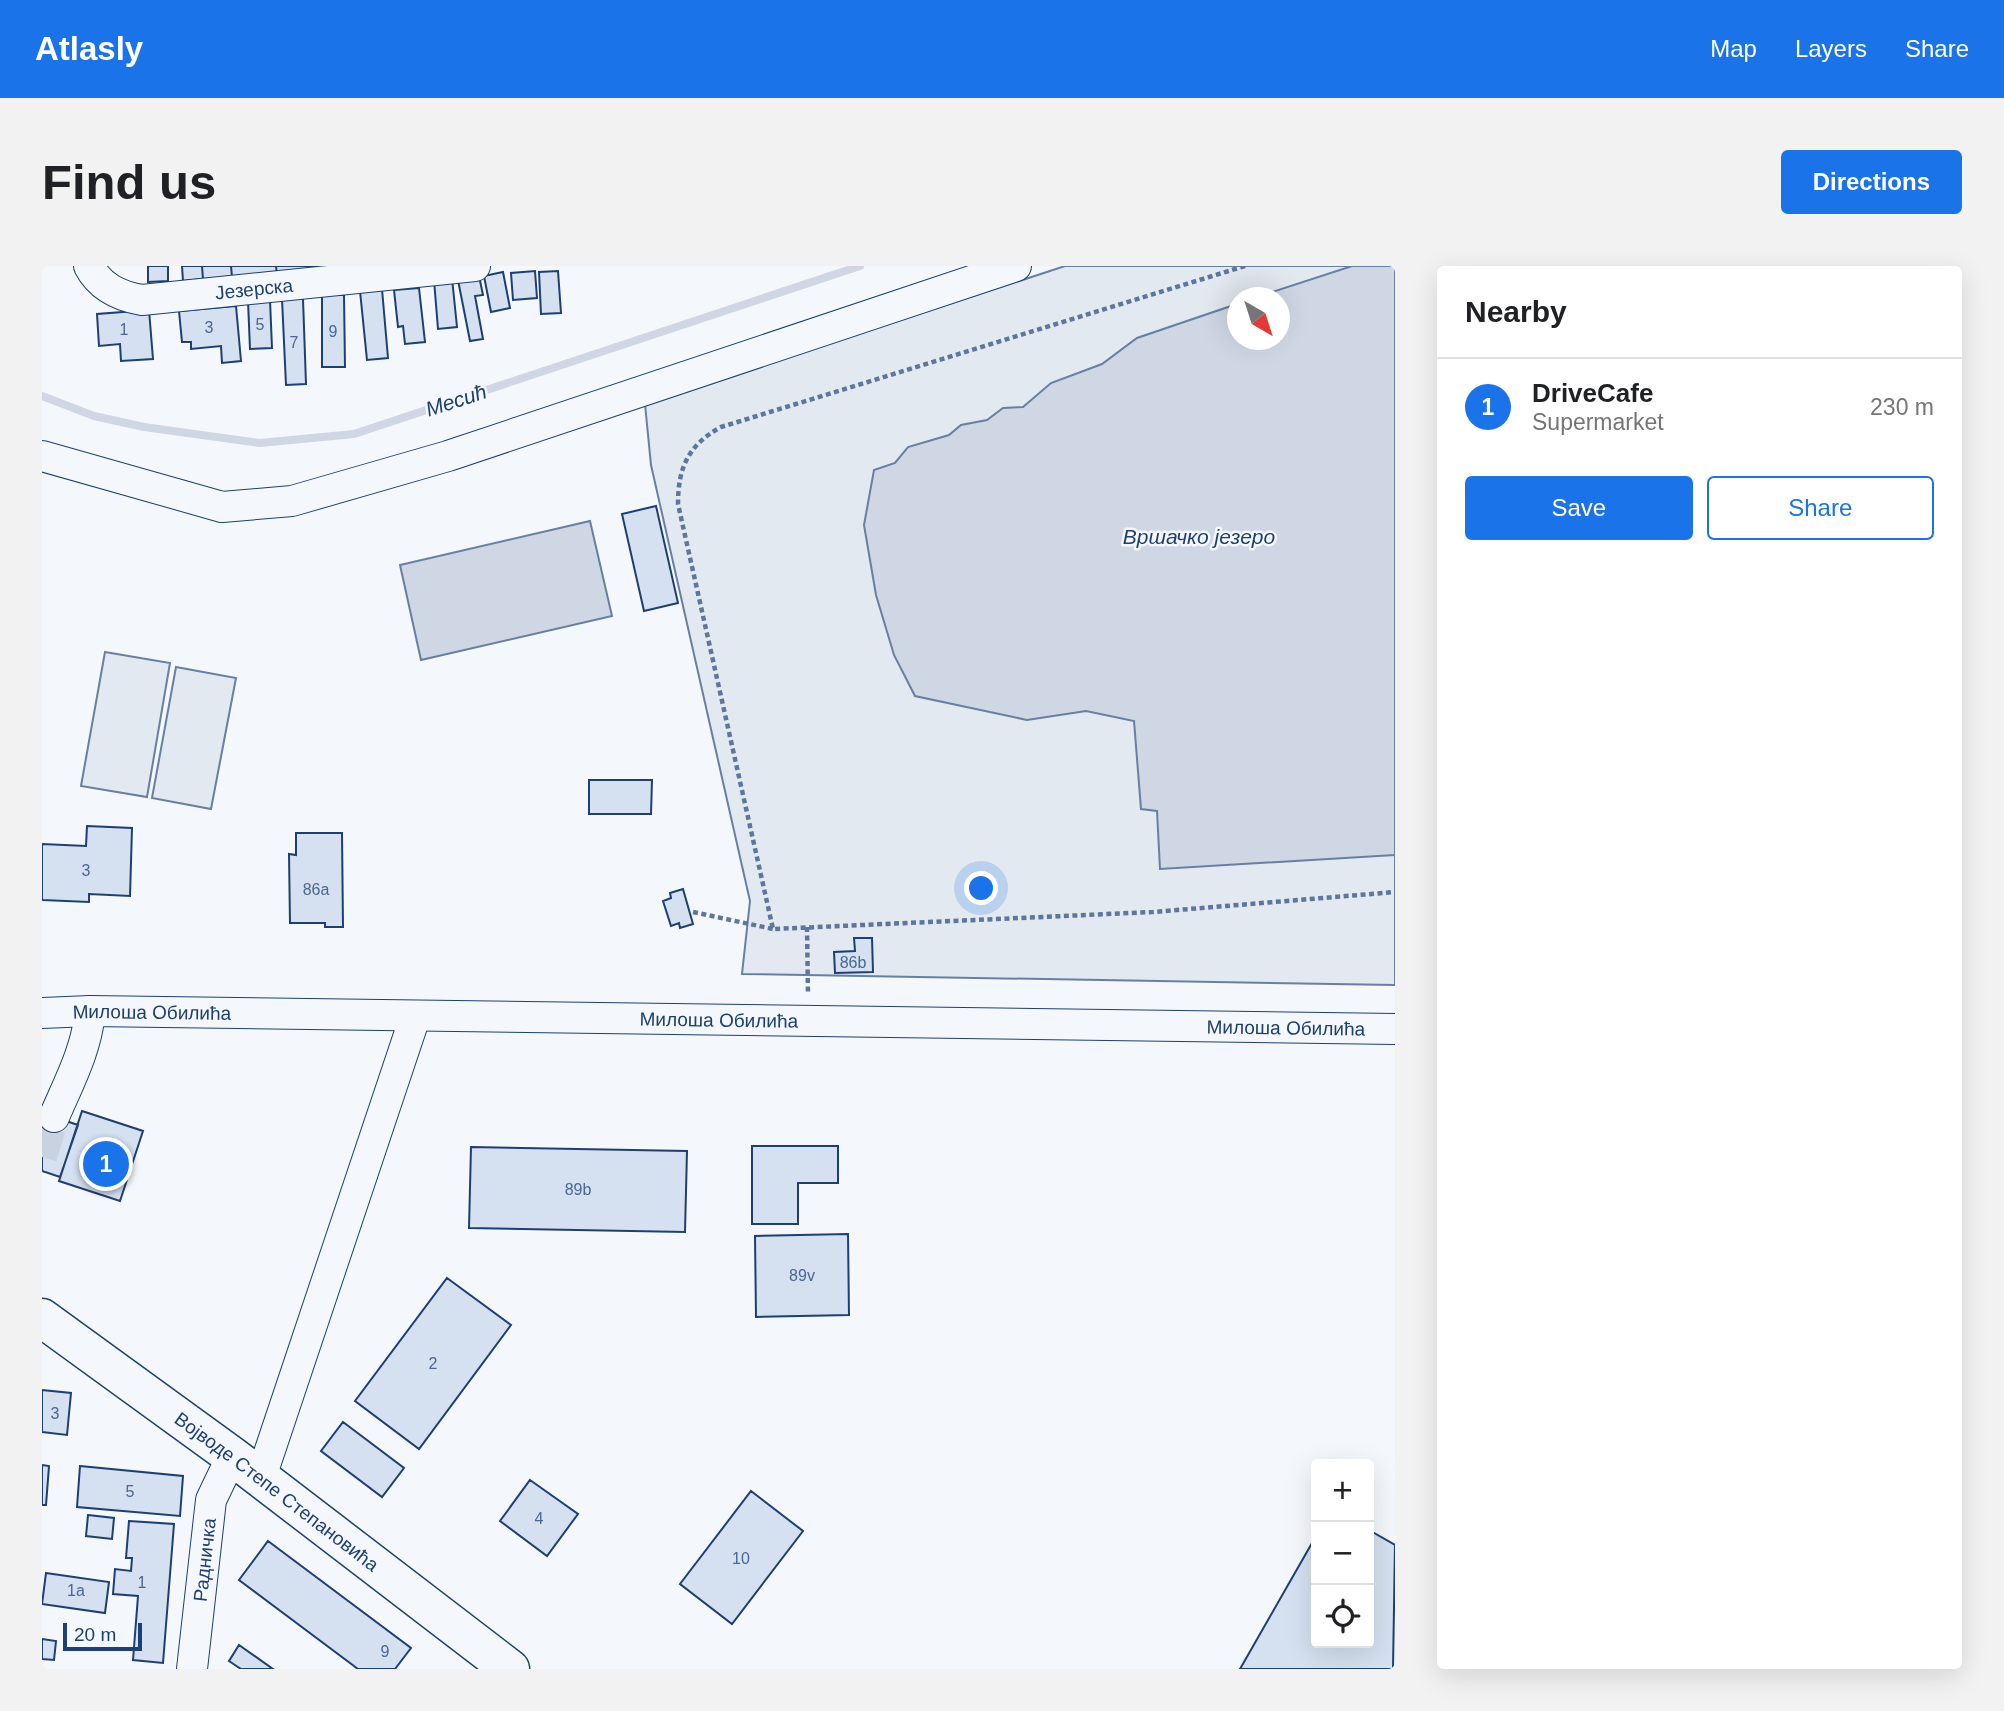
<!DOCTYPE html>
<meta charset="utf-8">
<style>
body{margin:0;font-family:Arial,sans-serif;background:#f2f2f2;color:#202124}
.controls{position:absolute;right:21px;bottom:21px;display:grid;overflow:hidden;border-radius:7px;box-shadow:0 7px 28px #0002}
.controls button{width:63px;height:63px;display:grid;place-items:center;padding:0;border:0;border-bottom:2px solid #e0e0e0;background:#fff;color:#202124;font:35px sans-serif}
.compass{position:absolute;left:1185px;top:21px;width:63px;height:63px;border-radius:50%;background:#fff;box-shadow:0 7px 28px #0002;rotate:141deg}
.scale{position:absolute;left:21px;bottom:18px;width:79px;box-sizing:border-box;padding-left:7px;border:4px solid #1d3f73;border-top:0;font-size:19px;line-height:24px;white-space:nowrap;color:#1d3f73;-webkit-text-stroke:5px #f4f7fb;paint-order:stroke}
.you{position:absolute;left:940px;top:623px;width:24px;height:24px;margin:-18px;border:5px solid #fff;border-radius:50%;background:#1a73e8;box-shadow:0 0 0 10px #1a73e833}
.badge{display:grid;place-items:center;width:46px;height:46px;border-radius:50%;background:#1a73e8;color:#fff;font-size:23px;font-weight:700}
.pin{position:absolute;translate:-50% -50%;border:4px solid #fff;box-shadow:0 2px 7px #0006}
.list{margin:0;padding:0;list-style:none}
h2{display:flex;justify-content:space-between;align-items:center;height:91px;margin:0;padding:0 28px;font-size:30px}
h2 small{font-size:23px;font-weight:400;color:#757577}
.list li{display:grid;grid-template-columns:46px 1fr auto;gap:21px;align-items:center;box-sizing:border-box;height:98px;padding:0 28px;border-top:2px solid #e0e0e0}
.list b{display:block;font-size:26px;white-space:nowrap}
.list p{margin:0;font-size:23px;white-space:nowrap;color:#757577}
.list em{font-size:23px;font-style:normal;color:#757577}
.actions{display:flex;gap:14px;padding:21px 28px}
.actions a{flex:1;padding:16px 0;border:2px solid #1a73e8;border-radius:7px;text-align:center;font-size:24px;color:#1a73e8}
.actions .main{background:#1a73e8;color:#fff}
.icon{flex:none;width:38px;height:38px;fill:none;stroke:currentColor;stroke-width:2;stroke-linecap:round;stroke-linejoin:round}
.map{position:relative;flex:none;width:1353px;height:1403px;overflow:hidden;border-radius:7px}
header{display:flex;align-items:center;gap:42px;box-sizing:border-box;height:98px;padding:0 35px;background:#1a73e8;color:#fff}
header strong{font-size:33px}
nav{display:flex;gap:38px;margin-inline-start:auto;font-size:24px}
.intro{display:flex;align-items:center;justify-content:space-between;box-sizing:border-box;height:168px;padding:0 42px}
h1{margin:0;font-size:49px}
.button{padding:18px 32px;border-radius:7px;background:#1a73e8;color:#fff;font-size:24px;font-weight:700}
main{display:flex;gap:42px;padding:0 42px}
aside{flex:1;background:#fff;border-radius:7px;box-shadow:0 7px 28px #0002}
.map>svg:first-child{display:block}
.green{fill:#e3e9f0;stroke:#687fa3;stroke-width:2;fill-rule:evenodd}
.water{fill:#cfd7e4;stroke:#687fa3;stroke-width:2}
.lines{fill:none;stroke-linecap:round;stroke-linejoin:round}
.stream{stroke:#cfd7e4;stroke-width:8}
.building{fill:#d5e0f0;stroke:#1d3f73;stroke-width:2}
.minor-tunnel{stroke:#c9d2e0;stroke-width:30;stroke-dasharray:30 15;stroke-linecap:butt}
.minor-casing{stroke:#1d3f73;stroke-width:32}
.major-casing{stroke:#1d3f73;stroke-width:41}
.path{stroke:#5e769c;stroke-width:4.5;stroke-dasharray:5 3.5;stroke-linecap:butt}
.minor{stroke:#f4f7fb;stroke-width:30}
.major{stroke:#f4f7fb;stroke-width:38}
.labels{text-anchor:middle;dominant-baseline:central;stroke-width:5;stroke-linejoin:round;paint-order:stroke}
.number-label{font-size:16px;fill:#4b6792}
.street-label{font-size:19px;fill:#1d3f73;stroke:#f4f7fb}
.water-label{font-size:21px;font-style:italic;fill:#1d3f73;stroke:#f4f7fb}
</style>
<header>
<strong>Atlasly</strong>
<nav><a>Map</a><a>Layers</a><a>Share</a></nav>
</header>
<div class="intro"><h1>Find us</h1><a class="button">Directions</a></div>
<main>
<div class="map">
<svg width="1353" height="1403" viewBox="0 0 1353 1403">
<rect width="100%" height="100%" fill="#f4f7fb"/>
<!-- green -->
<path class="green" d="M1023,0H1353V719L700,708L708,635L609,199L603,138ZM1196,32H1238V74H1196Z
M63,386L128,397L105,531L39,520Z
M134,401L194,412L169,543L110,532Z"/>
<!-- water -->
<path class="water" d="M1310,0H1353V589L1118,603L1115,545L1099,543L1092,455L1044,445L985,454L873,430L852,389L834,329L822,259L832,204L853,197L866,181L907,169L919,159L945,154L961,142L981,141L1009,117L1060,98L1095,72L1195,38L1196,74H1238V32L1215,31Z
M548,255L570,350L379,394L358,299Z"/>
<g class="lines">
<!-- stream -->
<path class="stream" d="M0,130L52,150L102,161L218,177L312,168L818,0"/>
</g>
<!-- building -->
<path class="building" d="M106,0H126V15L106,16Z
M140,0H160L161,13L141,15Z
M160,0H189L190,11L161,13Z
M189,0H234L235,9L190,11Z
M234,0H278L279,7L235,9Z
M493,5L495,32L471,34L469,7Z
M516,5L519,47L499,48L497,6Z
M461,6L468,42L449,46L442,10Z
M437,10L441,29L433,30L441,73L428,75L416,14Z
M410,12L415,61L396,63L392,14Z
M377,22L383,76L363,78L361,60L356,61L352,24Z
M340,23L346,92L325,94L318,25Z
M280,29H302L303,101H280Z
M240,33H261L264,118L244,119Z
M228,34L230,82L208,83L206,35Z
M194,40L199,95L180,97L179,80L149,83V76H140L137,45Z
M107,44L111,93L79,95L78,78L57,80L55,48Z
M614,240L636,337L602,345L580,248Z
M547,514H610L609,548H547Z
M45,560L90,562L88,630L47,628V636L0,634V578L44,580Z
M254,567H300L301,661H283V657H248L247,588L254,589Z
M641,623L651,658L638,662L637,657L629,660L621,635L629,632L628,627Z
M812,672H830L831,706L793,707L792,686L813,685Z
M40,845L101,865L78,935L17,915Z
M0,847L36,859L18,911L0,905Z
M710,880H796V917H756V958H710Z
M429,881L645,885L643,966L427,962Z
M806,968L807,1049L714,1051L713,970Z
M405,1012L469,1059L377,1183L313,1135Z
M0,1124L29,1127L25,1169L0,1166Z
M301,1156L362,1202L340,1231L279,1185Z
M0,1199L7,1200L4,1239H0Z
M38,1200L141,1210L138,1250L35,1241Z
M488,1214L536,1248L505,1290L458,1255Z
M709,1225L761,1265L690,1358L638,1318Z
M46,1249L72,1252L70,1273L44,1270Z
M87,1255L132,1258L121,1397L91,1394L96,1330L71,1328L73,1303L89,1305L90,1292H84Z
M1327,1264L1353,1279L1351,1403H1198L1274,1270V1377H1327Z
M226,1275L369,1382L353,1403H316L197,1314Z
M4,1307L67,1316L63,1347L0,1338Z
M0,1373L14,1375L12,1394L0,1393Z
M197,1379L231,1403H199L187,1395Z"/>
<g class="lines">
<!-- minor-tunnel -->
<path class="minor-tunnel" d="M0,891L12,851"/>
<defs>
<g id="minor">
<path id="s1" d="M47,0C58,21 77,30 100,34L433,0"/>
<path d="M0,190L180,241L250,235L406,190L974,0"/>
<path id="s2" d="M0,747L48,745L1353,763"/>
<path d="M12,851C27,816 45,783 48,745"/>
<path d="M218,1214L373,751"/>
<path id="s3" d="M150,1403L169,1234L190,1190"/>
</g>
<g id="major">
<path id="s4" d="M0,1052L190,1190L468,1403"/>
</g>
</defs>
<!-- minor casing -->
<use href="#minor" class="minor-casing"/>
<!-- major casing -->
<use href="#major" class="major-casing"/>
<!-- path -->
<path class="path" d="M1203,0L679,161C646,179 636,202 636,238L731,663L1111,646L1353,626
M651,646L731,663
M765,661L766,729"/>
<!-- minor -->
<use href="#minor" class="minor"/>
<!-- major -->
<use href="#major" class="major"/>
</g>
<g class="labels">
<!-- number labels -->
<g class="number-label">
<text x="218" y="58">5</text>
<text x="167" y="61">3</text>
<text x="82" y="63">1</text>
<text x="291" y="65">9</text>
<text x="252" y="76">7</text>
<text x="44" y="604">3</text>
<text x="274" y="623">86a</text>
<text x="811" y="696">86b</text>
<text x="536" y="923">89b</text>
<text x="760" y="1009">89v</text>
<text x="391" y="1097">2</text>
<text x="13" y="1147">3</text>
<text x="88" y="1225">5</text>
<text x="497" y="1252">4</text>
<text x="699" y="1292">10</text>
<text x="100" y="1316">1</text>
<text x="34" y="1324">1a</text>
<text x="343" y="1385">9</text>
</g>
<!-- street labels -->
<g class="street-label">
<text stroke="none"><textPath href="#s1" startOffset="178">Језерска</textPath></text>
<text stroke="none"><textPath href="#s2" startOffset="110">Милоша Обилића</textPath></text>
<text stroke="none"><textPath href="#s2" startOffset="677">Милоша Обилића</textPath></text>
<text stroke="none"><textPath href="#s2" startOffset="1244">Милоша Обилића</textPath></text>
<text stroke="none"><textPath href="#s4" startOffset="292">Војводе Степе Степановића</textPath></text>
<text stroke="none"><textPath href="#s3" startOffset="110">Радничка</textPath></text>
</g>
<!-- water labels -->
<g class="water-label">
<text transform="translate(414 134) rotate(-18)">Месић</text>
<text x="1157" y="270">Вршачко језеро</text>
</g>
</g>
</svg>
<div class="controls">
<button>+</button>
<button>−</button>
<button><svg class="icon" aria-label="locate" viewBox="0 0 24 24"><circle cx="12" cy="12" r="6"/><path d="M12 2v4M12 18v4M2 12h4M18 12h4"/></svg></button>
</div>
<svg class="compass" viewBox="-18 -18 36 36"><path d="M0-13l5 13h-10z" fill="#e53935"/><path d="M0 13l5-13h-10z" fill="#757577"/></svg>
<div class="scale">20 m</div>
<div class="you"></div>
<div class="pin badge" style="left:64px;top:898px">1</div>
</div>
<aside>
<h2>Nearby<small></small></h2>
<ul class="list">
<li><span class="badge">1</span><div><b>DriveCafe</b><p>Supermarket</p></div><em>230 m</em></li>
</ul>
<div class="actions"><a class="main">Save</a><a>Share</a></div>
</aside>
</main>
